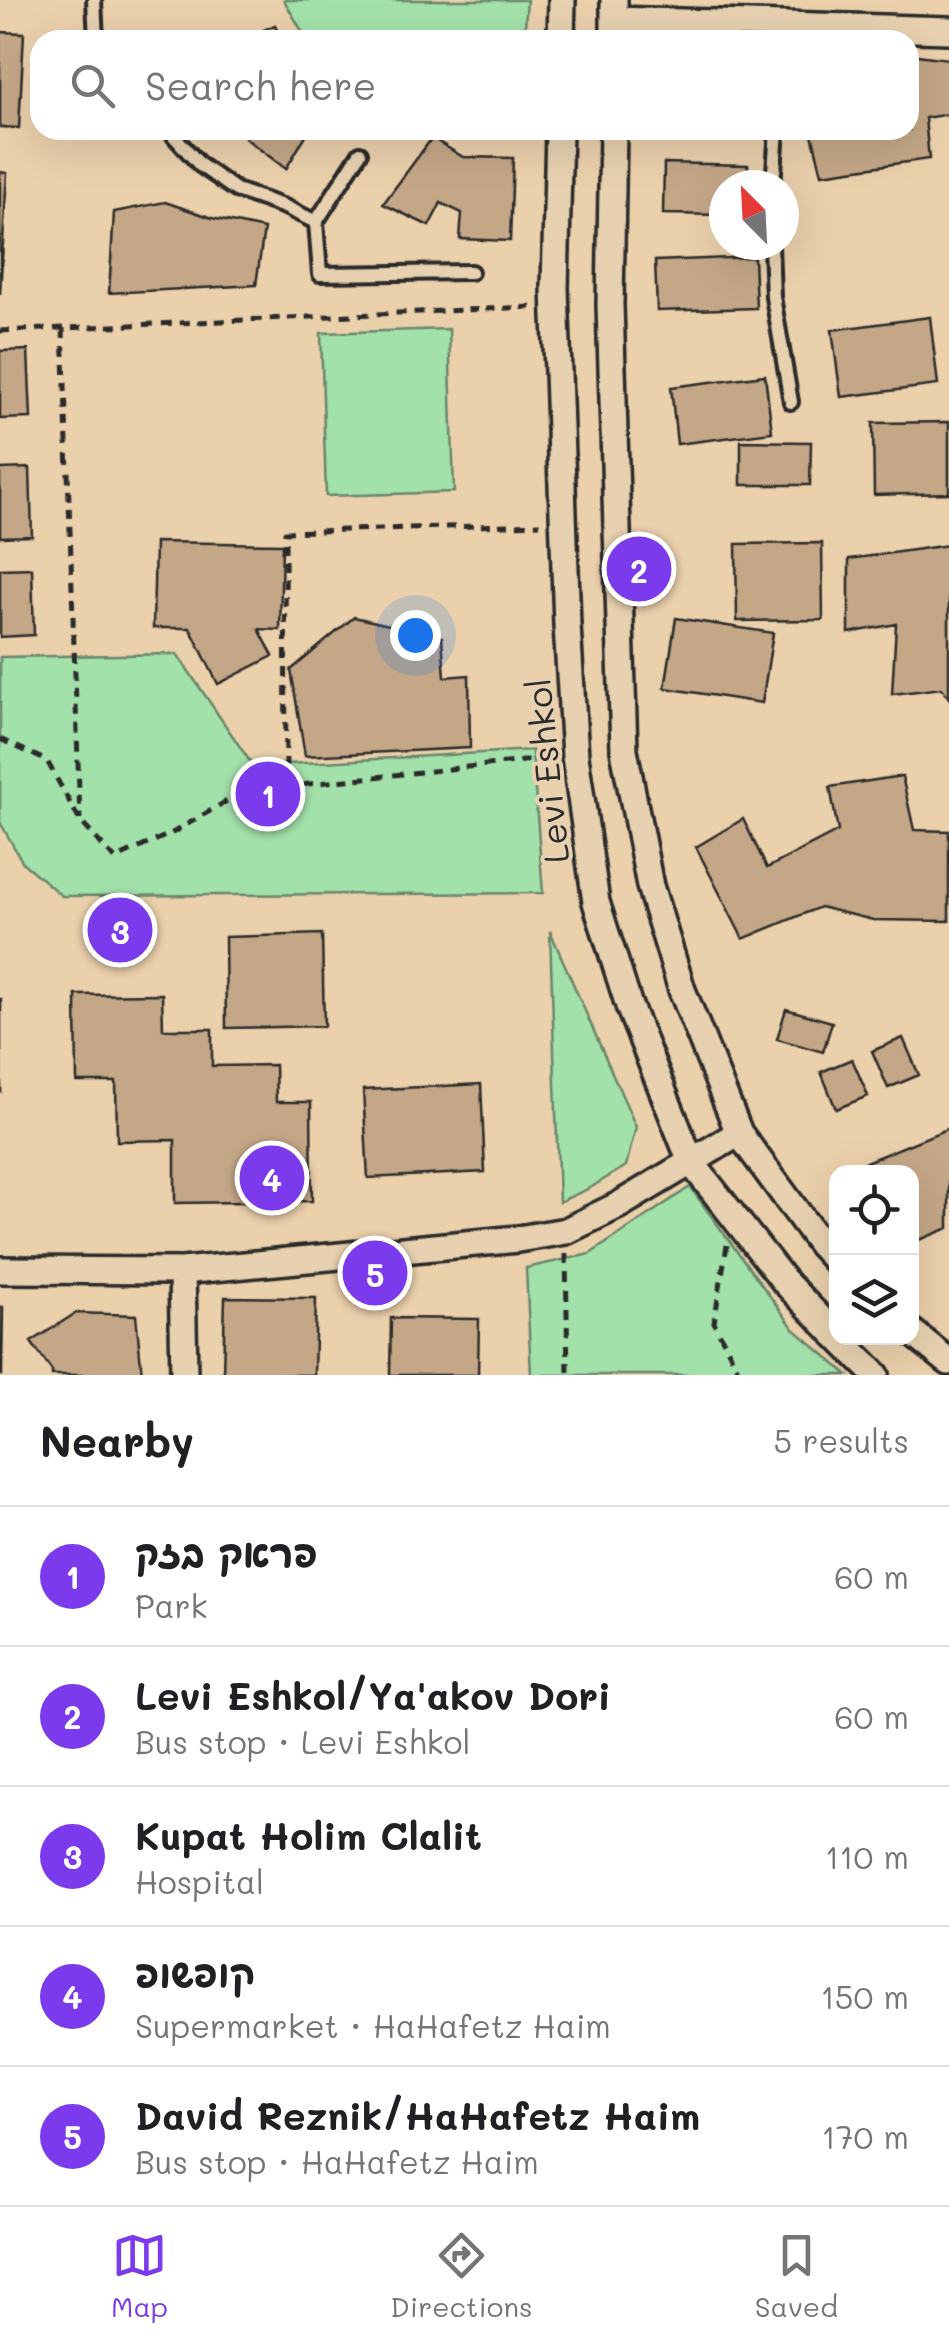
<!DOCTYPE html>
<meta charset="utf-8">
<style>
body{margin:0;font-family:Mali,"Playpen Sans Hebrew",sans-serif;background:#f2f2f2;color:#202124}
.controls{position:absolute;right:30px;bottom:30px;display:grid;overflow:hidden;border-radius:20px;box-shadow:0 10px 40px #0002}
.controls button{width:90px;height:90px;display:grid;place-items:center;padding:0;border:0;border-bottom:2px solid #e0e0e0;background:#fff;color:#202124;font:50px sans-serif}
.compass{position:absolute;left:709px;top:170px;width:90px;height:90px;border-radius:50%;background:#fff;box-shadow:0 10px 40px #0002;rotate:336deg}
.you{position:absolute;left:415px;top:635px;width:35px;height:35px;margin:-25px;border:8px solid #fff;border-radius:50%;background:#1a73e8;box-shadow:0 0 0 15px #1a73e833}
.badge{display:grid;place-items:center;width:65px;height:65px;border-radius:50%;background:#7c3aed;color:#fff;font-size:32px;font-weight:700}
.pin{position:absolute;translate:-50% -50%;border:5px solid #fff;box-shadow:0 2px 10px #0006}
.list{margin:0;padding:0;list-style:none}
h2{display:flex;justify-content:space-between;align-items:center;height:130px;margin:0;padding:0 40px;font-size:42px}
h2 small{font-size:32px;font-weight:400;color:#757577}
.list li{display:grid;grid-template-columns:65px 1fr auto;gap:30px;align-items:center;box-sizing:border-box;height:140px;padding:0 40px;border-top:2px solid #e0e0e0}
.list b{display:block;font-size:38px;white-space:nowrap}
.list p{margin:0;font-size:32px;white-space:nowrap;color:#757577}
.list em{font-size:32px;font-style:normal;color:#757577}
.icon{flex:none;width:55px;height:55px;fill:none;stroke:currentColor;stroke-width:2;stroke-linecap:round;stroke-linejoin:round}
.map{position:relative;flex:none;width:949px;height:1375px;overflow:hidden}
.search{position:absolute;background:#fff;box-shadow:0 10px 40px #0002;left:30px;right:30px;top:30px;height:110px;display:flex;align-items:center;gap:25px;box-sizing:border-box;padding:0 35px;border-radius:30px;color:#757577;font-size:38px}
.sheet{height:830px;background:#fff}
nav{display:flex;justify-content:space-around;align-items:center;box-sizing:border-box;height:140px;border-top:2px solid #e0e0e0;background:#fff;font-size:28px;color:#757577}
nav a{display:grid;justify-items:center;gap:5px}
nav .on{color:#7c3aed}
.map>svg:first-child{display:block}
.green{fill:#a3e1aa;stroke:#67866a;stroke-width:2.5}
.building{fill:#c4a787;stroke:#2b2b2b;stroke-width:2.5}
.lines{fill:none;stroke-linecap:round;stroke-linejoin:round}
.lane-casing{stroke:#2b2b2b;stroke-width:20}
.street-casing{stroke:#2b2b2b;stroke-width:32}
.path{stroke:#2b2b2b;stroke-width:5;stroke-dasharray:10 8;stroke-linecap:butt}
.lane{stroke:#e7d1b0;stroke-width:12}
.street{stroke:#e7d1b0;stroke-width:25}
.labels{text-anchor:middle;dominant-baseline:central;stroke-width:8;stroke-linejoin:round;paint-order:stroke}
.street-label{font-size:35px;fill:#2b2b2b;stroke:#e7d1b0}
</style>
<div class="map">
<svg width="949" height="1375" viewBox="0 0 949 1375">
<rect width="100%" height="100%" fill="#ebd0ac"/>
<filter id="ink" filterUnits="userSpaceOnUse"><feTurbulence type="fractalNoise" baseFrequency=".01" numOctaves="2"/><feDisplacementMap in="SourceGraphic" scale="20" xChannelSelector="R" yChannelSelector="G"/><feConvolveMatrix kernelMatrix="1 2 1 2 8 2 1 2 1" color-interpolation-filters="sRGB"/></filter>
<g filter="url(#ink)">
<!-- green -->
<path class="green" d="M284,0H527L524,40H307Z
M449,329L454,492L326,496L321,333Z
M177,654L253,766L532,750L543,893L62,896L23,863L0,822V657Z
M550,931L636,1127L626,1166L590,1188L559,1202Z
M690,1187L794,1329L848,1375H531L526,1268L590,1254Z"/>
<!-- building -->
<path class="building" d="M275,25L281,40H241Z
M0,32L24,33L19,128L0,127Z
M909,54L949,59V114L925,118L929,159L822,174L811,130H909Z
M248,130H309L286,169L245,138Z
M432,138L463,157L513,158L510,241L460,239L462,213L441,203L429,226L383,204Z
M664,163L748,165V185H724V215L663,214Z
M0,172L7,173L0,294Z
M165,202L212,218L264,229L256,285L109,293L114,212Z
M754,257L756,308L657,311L655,261Z
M930,317L938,385L841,397L832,330Z
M28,350L31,418L0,419V351Z
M765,375L772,432L677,444L671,387Z
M949,422V493L874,495L873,423Z
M741,441L811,442L810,485H741Z
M30,468L32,536L0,537V469Z
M155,542L282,544L280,630L259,629L273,656L218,684L190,628H153Z
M822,543L823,620L737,621L736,544Z
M949,545V698L942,688L892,694L896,624L849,633V559Z
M32,568L34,635L0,637V569Z
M354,617L442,637L445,677L469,675L470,748L305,756L291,670Z
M676,618L773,633L762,703L665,688Z
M902,776L914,830L949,831V921L873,920L820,907L743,939L696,847L743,819L767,868L838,831L830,787Z
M322,934L324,1026L226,1028L225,937Z
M162,994L163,1029H212V1066L275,1065L276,1102H311L312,1201L175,1203V1140L117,1141L116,1082H77L76,995Z
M0,999H1V1092H0Z
M786,1009L832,1022L823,1052L777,1039Z
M903,1038L919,1075L888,1088L872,1051Z
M852,1059L868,1096L836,1109L821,1072Z
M481,1084L485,1172L368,1178L363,1090Z
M949,1128V1228L912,1243V1172H864L861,1164Z
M225,1297L316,1298L314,1375H223Z
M0,1307H3L2,1375H0Z
M76,1313L136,1315L142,1375H52V1371L31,1342Z
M391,1318L479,1319L478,1375H390Z"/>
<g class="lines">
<defs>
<path id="lane" d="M94,0L96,40
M172,130L174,136L200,165L236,190L285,207L316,222
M360,153L316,222L320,274L471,272
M773,185L777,130
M771,245L773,297L791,402"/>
<path id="street" d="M614,20L949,30
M561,40L562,0
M614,40V0
M559,130L555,288L567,625L575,756L596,902L629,1006L691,1162L785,1282L836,1335
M613,130L610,305L624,750L650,886L682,990L739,1133L821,1245L836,1261
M0,1270L182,1271L518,1239L566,1231L619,1205L739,1133
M182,1271L184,1375
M912,1332L949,1362
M839,1338L876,1375"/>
</defs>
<!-- lane casing -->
<use href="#lane" class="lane-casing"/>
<!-- street casing -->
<use href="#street" class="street-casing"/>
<!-- path -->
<path class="path" d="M63,328L80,820
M0,331L531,307
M0,739L47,761L80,821L115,859L174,832L244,791L552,758
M286,786L285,532L540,524
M727,1245L714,1322L741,1375
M566,1254L568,1375"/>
<!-- lane -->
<use href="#lane" class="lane"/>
<!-- street -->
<use href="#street" class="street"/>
</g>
</g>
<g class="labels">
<!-- street labels -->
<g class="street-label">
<text transform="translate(546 771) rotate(-96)">Levi Eshkol</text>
</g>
</g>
</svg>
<div class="controls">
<button><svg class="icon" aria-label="locate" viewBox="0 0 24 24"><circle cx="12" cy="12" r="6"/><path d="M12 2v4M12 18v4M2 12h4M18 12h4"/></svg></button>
<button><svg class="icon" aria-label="layers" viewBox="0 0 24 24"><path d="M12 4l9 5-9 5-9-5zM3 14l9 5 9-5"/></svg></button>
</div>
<svg class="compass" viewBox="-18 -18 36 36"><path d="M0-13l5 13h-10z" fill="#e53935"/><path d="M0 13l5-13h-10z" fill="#757577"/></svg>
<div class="you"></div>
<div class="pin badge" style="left:268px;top:794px">1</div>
<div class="pin badge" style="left:639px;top:569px">2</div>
<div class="pin badge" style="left:120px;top:930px">3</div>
<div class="pin badge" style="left:272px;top:1178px">4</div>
<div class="pin badge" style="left:375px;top:1273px">5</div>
<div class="search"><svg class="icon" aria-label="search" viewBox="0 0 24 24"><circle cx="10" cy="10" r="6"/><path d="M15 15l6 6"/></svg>Search here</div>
</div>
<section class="sheet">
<h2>Nearby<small>5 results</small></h2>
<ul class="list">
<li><span class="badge">1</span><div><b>פראק בזק</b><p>Park</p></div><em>60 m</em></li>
<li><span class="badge">2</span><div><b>Levi Eshkol/Ya'akov Dori</b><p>Bus stop · Levi Eshkol</p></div><em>60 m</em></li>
<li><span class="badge">3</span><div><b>Kupat Holim Clalit</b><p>Hospital</p></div><em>110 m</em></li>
<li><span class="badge">4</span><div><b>קופשופ</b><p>Supermarket · HaHafetz Haim</p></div><em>150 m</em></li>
<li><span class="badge">5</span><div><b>David Reznik/HaHafetz Haim</b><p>Bus stop · HaHafetz Haim</p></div><em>170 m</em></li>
</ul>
</section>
<nav>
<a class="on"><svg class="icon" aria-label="map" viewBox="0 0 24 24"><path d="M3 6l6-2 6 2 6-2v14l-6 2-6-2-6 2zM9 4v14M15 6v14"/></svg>Map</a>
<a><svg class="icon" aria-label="directions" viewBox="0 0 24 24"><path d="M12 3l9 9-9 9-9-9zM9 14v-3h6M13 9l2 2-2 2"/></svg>Directions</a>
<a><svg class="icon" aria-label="saved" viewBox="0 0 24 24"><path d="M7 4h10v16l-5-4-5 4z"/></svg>Saved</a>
</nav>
